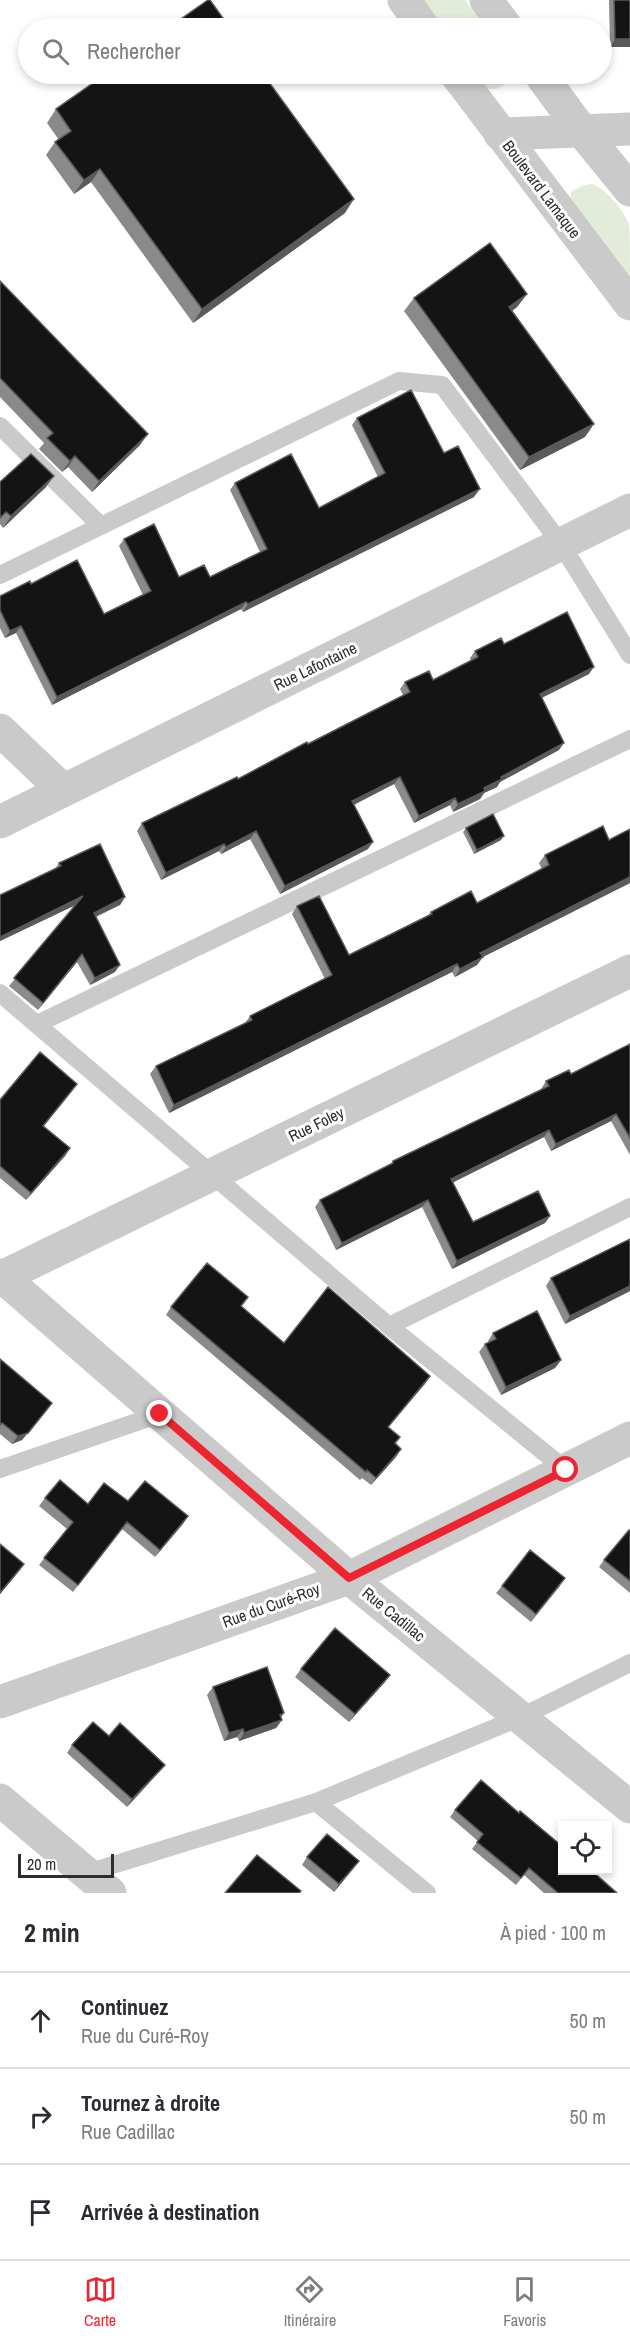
<!DOCTYPE html>
<html lang="fr">
<meta charset="utf-8">
<style>
body{margin:0;font-family:"Archivo Narrow",sans-serif;background:#f7f7f7;color:#2b2b33}
.controls{position:absolute;right:18px;bottom:18px;display:grid;overflow:hidden;border-radius:0px;box-shadow:0 3px 9px #0003}
.controls button{width:54px;height:54px;display:grid;place-items:center;padding:0;border:0;border-bottom:2px solid #e1e1e2;background:#fff;color:#2b2b33;font:30px sans-serif}
.scale{position:absolute;left:18px;bottom:15px;width:96px;box-sizing:border-box;padding-left:6px;border:3px solid #2d2d2d;border-top:0;font-size:16px;line-height:21px;white-space:nowrap;color:#2d2d2d;-webkit-text-stroke:4px #fff;paint-order:stroke}
.stop{position:absolute;width:18px;height:18px;margin:-14px;border:4px solid #ee2530;border-radius:50%;background:#fff}
.stop.end{background:#ee2530;border-color:#fff;box-shadow:0 2px 6px #0008}
.list{margin:0;padding:0;list-style:none}
h2{display:flex;justify-content:space-between;align-items:center;height:78px;margin:0;padding:0 24px;font-size:26px}
h2 small{font-size:20px;font-weight:400;color:#7c7c81}
.list li{display:grid;grid-template-columns:39px 1fr auto;gap:18px;align-items:center;box-sizing:border-box;height:96px;padding:0 24px;border-top:2px solid #e1e1e2}
.list b{display:block;font-size:22px;white-space:nowrap}
.list p{margin:0;font-size:20px;white-space:nowrap;color:#7c7c81}
.list em{font-size:20px;font-style:normal;color:#7c7c81}
.icon{flex:none;width:33px;height:33px;fill:none;stroke:currentColor;stroke-width:2;stroke-linecap:round;stroke-linejoin:round}
.map{position:relative;flex:none;width:630px;height:1893px;overflow:hidden}
.search{position:absolute;background:#fff;box-shadow:0 3px 9px #0003;left:18px;right:18px;top:18px;height:66px;display:flex;align-items:center;gap:15px;box-sizing:border-box;padding:0 21px;border-radius:33px;color:#7c7c81;font-size:22px}
.sheet{height:366px;background:#fff}
nav{display:flex;justify-content:space-around;align-items:center;box-sizing:border-box;height:84px;border-top:2px solid #e1e1e2;background:#fff;font-size:16px;color:#7c7c81}
nav a{display:grid;justify-items:center;gap:3px}
nav .on{color:#ee2530}
.map>svg:first-child{display:block}
.green{fill:#e3ecda}
.lines{fill:none;stroke-linecap:round;stroke-linejoin:round}
.service{stroke:#cacaca;stroke-width:18}
.minor{stroke:#cacaca;stroke-width:33}
.tertiary{stroke:#cacaca;stroke-width:33}
.wall{fill:#8a8a8a}
.shaded-wall{fill:#5a5a5a}
.building{fill:#141414;stroke:#5a5a5a;stroke-width:1.5}
.route{stroke:#ee2530;stroke-width:8}
.labels{text-anchor:middle;dominant-baseline:central;stroke-width:6;stroke-linejoin:round;paint-order:stroke}
.street-label{font-size:16px;fill:#2d2d2d;stroke:#fff}
</style>
<div class="map">
<svg width="630" height="1893" viewBox="0 0 630 1893">
<rect width="100%" height="100%" fill="#fff"/>
<!-- green -->
<path class="green" d="M419,0H465L486,28H439Z
M470,74H512V75C498,97 484,91 470,74Z
M592,184C606,189 623,209 629,224C630,233 630,276 630,289L570,198L572,191L584,185Z"/>
<g class="lines">
<!-- service -->
<path class="service" d="M0,426L101,526
M0,575L399,381L442,385L561,544L630,655
M0,993L389,1326L566,1470
M37,1024L630,739
M389,1326L630,1207
M0,1469L160,1414
M316,1802L427,1893
M87,1873L316,1802L521,1717L630,1663"/>
<!-- minor -->
<path class="minor" d="M500,134L630,129
M0,730L63,790
M0,822L630,510
M0,1275L349,1578L630,1807
M2,1277L630,971
M0,1702L349,1578L630,1438"/>
<!-- tertiary -->
<path class="tertiary" d="M404,0L424,28
M486,0L507,28
M456,74L630,304
M540,74L581,130L630,190
M0,1800L110,1893"/>
</g>
<!-- wall -->
<path class="wall" d="M609,0H630V47H610Z
M56,109L345,213L193,323L91,182L74,194L46,155L55,142L59,140L47,123Z
M0,281L140,445L92,492L68,467L62,472L39,449L44,443L0,397Z
M527,294L517,307L512,311L585,437L520,470L404,311L414,298Z
M357,418L444,453L474,497L243,612L241,609L52,705L16,633L5,638L0,628V596L31,584L104,614L143,595L119,546L124,539L179,577H210L260,552L230,490L235,483L319,508L378,477L352,425Z
M0,482L46,487L3,528L0,524Z
M504,644L589,674L542,698L559,750L500,782L497,787L484,793L480,799L453,812L450,805L414,823L394,784L354,805L368,849L280,894L250,839L221,854L219,851L161,880L137,831L142,823L238,779L403,695L400,689L405,682L433,680L471,661L470,658L475,651Z
M466,828L501,840L474,854L463,832Z
M630,829V883L482,957L477,965L455,977L452,972L169,1113L150,1074L156,1066L245,1023L250,1016L325,979L292,914L297,906L349,955L428,915L431,912L477,903L542,869L539,863L545,855L609,840Z
M59,863L125,897L120,905L96,917L115,972L90,985L77,962L38,1010L9,986L76,904L0,941V895L55,869Z
M630,1044V1155L611,1121L551,1151L544,1137L453,1182L473,1222L550,1216L545,1223L452,1269L422,1207L336,1250L315,1207L320,1200L391,1164L393,1161L541,1089L546,1081L571,1074Z
M72,1091L44,1126L70,1148L65,1156L26,1200L0,1178V1100Z
M630,1239V1291L565,1324L546,1286L551,1278Z
M241,1306L284,1343L430,1376L388,1427L395,1444L396,1457L371,1485L362,1478L360,1480L166,1315L171,1307Z
M493,1333L561,1360L555,1368L501,1395L479,1352L485,1344L489,1343L488,1341Z
M0,1359L52,1403L22,1440L12,1444L0,1434Z
M45,1498L88,1504L128,1501L188,1516L155,1557L122,1529L73,1592L39,1565L67,1529L39,1506Z
M630,1530V1593L599,1567L604,1560Z
M502,1586H560L531,1622L496,1593Z
M301,1669L390,1675L384,1683L349,1722L295,1677Z
M213,1687L284,1713L281,1717L282,1720L276,1728L239,1741L237,1737L224,1741L207,1695Z
M109,1736L159,1772L127,1807L67,1753L72,1745Z
M455,1810L519,1813L617,1893H544L524,1875L516,1885L472,1849L478,1841L450,1817Z
M307,1857L353,1869L334,1892L302,1865Z"/>
<!-- shaded-wall -->
<path class="shaded-wall" d="M615,39H630V47H610Z
M100,169L91,182L74,194L84,180Z
M354,199L345,213L193,323L202,309Z
M527,294L517,307L500,320L509,307Z
M594,424L585,437L520,470L529,457Z
M148,434L140,445L92,492L99,481Z
M75,456L68,467L62,472L70,461Z
M54,476L46,487L3,528L11,516Z
M480,489L474,497L243,612L248,604Z
M246,602L241,609L52,705L57,697Z
M21,626L16,633L5,638L10,631Z
M594,667L589,674L535,701L540,694Z
M564,743L559,750L500,782L497,787L484,793L480,799L453,812L458,804L501,777Z
M400,777L394,784L347,808L352,801Z
M455,798L450,805L414,823L419,816Z
M256,831L250,839L221,854L226,847Z
M504,836L501,840L474,854L477,850Z
M373,842L368,849L280,894L285,886Z
M224,844L219,851L161,880L166,873Z
M630,877V883L475,961L480,953Z
M83,896L78,904L0,941V937Z
M125,897L120,905L88,920L94,913Z
M82,954L77,962L38,1010L43,1003Z
M483,957L477,965L455,977L460,969Z
M457,964L452,972L169,1113L174,1105Z
M120,965L115,972L90,985L95,978Z
M616,1114L611,1121L551,1151L556,1144Z
M549,1130L544,1137L446,1186L451,1179Z
M70,1148L65,1156L26,1200L31,1193Z
M428,1200L422,1207L336,1250L342,1243Z
M550,1216L545,1223L452,1269L457,1261Z
M630,1286V1291L565,1324L570,1316Z
M561,1360L555,1368L501,1395L506,1387Z
M430,1376L425,1384L382,1434L388,1427Z
M52,1403L22,1440L12,1444L18,1436Z
M401,1449L396,1457L371,1485L376,1478Z
M188,1516L183,1524L155,1557L160,1550Z
M24,1564L19,1571L0,1594V1593Z
M390,1675L384,1683L349,1722L355,1714Z
M284,1713L278,1721L282,1720L276,1728L239,1741L244,1733Z
M243,1729L237,1737L224,1741L229,1733Z
M165,1765L159,1772L127,1807L132,1799Z
M359,1861L353,1869L334,1892L339,1884Z"/>
<!-- building -->
<path class="building" d="M208,0H210L230,28H168Z
M614,0H630V39H615Z
M106,74H263L354,199L202,309L100,169L84,180L55,142L71,131L56,109Z
M490,243L527,294L509,307L594,424L529,457L414,298Z
M0,281L148,434L99,481L75,456L70,461L47,438L53,433L0,378Z
M411,390L444,453L458,446L480,489L248,604L246,602L57,697L21,626L10,631L0,610V596L30,581L31,584L77,560L104,614L151,591L124,539L154,524L179,577L204,565L210,577L267,549L235,483L291,454L319,508L385,473L357,418Z
M31,454L54,476L11,516L6,512L0,518V482Z
M567,612L594,667L540,694L564,743L501,777L502,779L484,788L485,791L458,804L455,798L419,816L400,777L352,801L373,842L285,886L256,831L226,847L224,844L166,873L142,823L237,777L238,779L307,742L308,744L410,692L405,682L429,671L433,680L478,657L475,651L501,638L504,644Z
M493,814L504,836L477,850L466,828Z
M603,826L609,840L630,829V877L480,953L483,957L460,969L457,964L174,1105L156,1066L252,1020L250,1016L332,975L297,906L319,896L349,955L432,914L431,912L471,891L477,903L549,865L545,855Z
M100,844L125,897L94,913L120,965L95,978L82,954L43,1003L14,978L83,896L0,937V895L61,866L59,863Z
M630,1044V1138L616,1114L556,1144L549,1130L451,1179L473,1222L538,1191L550,1216L457,1261L428,1200L342,1243L320,1200L393,1163V1161L549,1086L546,1081L569,1070L571,1074Z
M40,1052L77,1084L43,1126L70,1148L31,1193L0,1166V1100Z
M630,1239V1286L570,1316L551,1278Z
M207,1263L248,1297L241,1306L284,1343L328,1287L430,1376L388,1427L400,1437L395,1443L401,1449L376,1478L367,1470L366,1472L171,1307Z
M537,1311L561,1360L506,1387L485,1344L496,1339L493,1333Z
M0,1359L52,1403L28,1433L18,1436L2,1423L0,1425Z
M60,1480L88,1504L104,1483L128,1501L145,1481L188,1516L160,1550L127,1522L78,1585L44,1558L73,1522L45,1498Z
M629,1530H630V1581L604,1560Z
M0,1544L24,1564L0,1593Z
M530,1550L565,1578L536,1614L502,1586Z
M335,1628L390,1675L355,1714L301,1669Z
M267,1667L284,1713L280,1715L282,1720L244,1733L243,1729L229,1733L213,1687Z
M93,1722L109,1736L120,1723L165,1765L132,1799L72,1745Z
M481,1780L519,1813L520,1811L562,1846V1870H591L617,1893H558L529,1868L521,1878L477,1842L483,1834L455,1810Z
M327,1834L359,1861L339,1884L307,1857Z
M257,1855L301,1891L299,1893H225Z"/>
<g class="lines">
<!-- route -->
<path class="route" d="M160,1414L349,1578L566,1470"/>
</g>
<g class="labels">
<!-- street labels -->
<g class="street-label">
<text transform="translate(542 189) rotate(53)">Boulevard Lamaque</text>
<text transform="translate(315 666) rotate(-26)">Rue Lafontaine</text>
<text transform="translate(316 1124) rotate(-26)">Rue Foley</text>
<text transform="translate(271 1605) rotate(-20)">Rue du Curé-Roy</text>
<text transform="translate(394 1614) rotate(39)">Rue Cadillac</text>
</g>
</g>
</svg>
<div class="controls">
<button><svg class="icon" aria-label="locate" viewBox="0 0 24 24"><circle cx="12" cy="12" r="6"/><path d="M12 2v4M12 18v4M2 12h4M18 12h4"/></svg></button>
</div>
<div class="scale">20 m</div>
<div class="stop" style="left:566px;top:1470px"></div>
<div class="stop end" style="left:160px;top:1414px"></div>
<div class="search"><svg class="icon" aria-label="search" viewBox="0 0 24 24"><circle cx="10" cy="10" r="6"/><path d="M15 15l6 6"/></svg>Rechercher</div>
</div>
<section class="sheet">
<h2>2 min<small>À pied · 100 m</small></h2>
<ul class="list">
<li><svg class="icon" aria-label="ahead" viewBox="0 0 24 24"><path d="M12 20V5M6 11l6-6 6 6"/></svg><div><b>Continuez</b><p>Rue du Curé-Roy</p></div><em>50 m</em></li>
<li><svg class="icon" aria-label="right" viewBox="0 0 24 24"><path d="M7 20v-9h11M14 6l5 5-5 5"/></svg><div><b>Tournez à droite</b><p>Rue Cadillac</p></div><em>50 m</em></li>
<li><svg class="icon" aria-label="arrive" viewBox="0 0 24 24"><path d="M6 21V4h12l-3 4 3 4H6"/></svg><div><b>Arrivée à destination</b></div></li>
</ul>
</section>
<nav>
<a class="on"><svg class="icon" aria-label="map" viewBox="0 0 24 24"><path d="M3 6l6-2 6 2 6-2v14l-6 2-6-2-6 2zM9 4v14M15 6v14"/></svg>Carte</a>
<a><svg class="icon" aria-label="directions" viewBox="0 0 24 24"><path d="M12 3l9 9-9 9-9-9zM9 14v-3h6M13 9l2 2-2 2"/></svg>Itinéraire</a>
<a><svg class="icon" aria-label="saved" viewBox="0 0 24 24"><path d="M7 4h10v16l-5-4-5 4z"/></svg>Favoris</a>
</nav>
